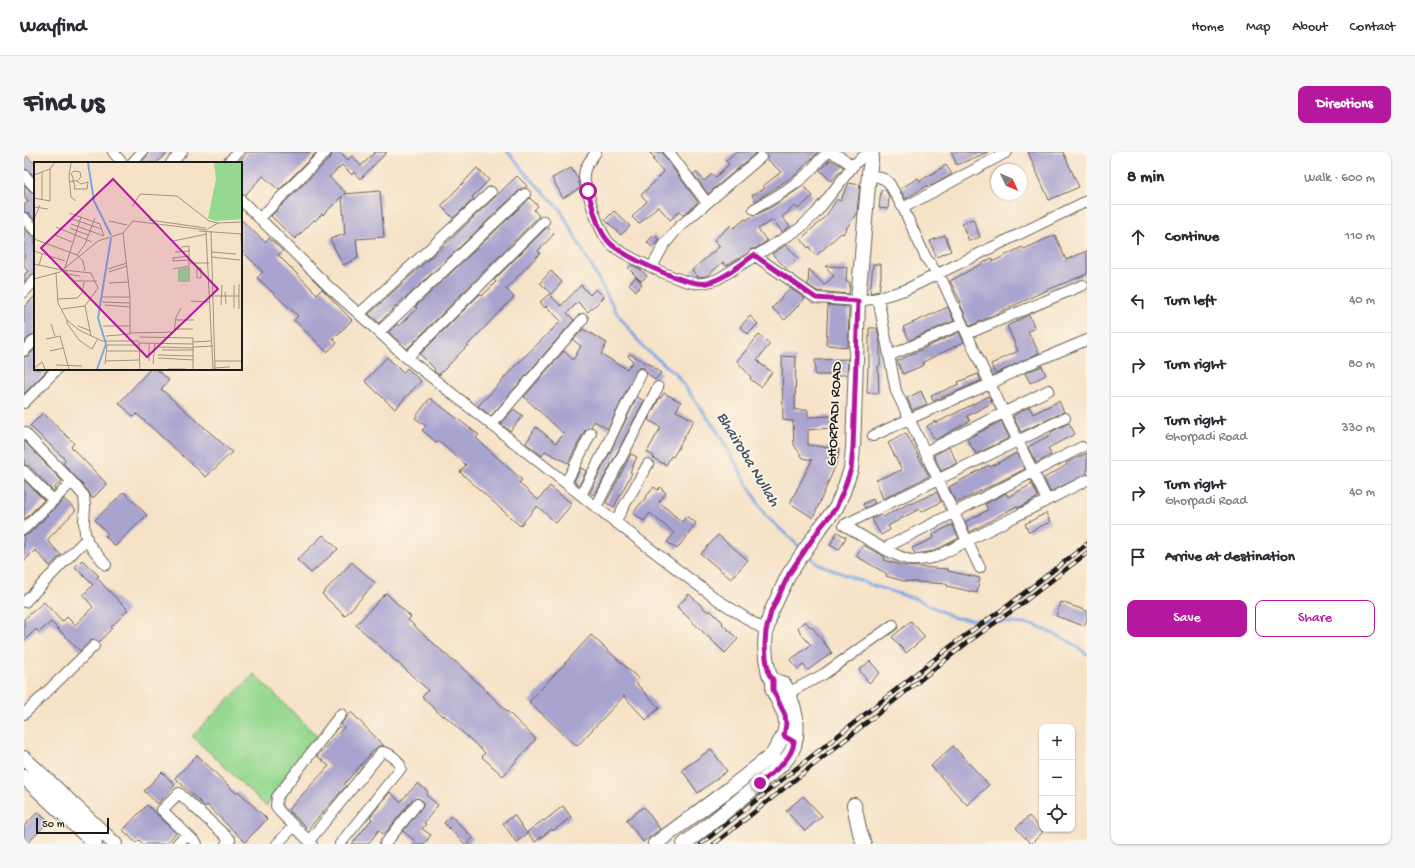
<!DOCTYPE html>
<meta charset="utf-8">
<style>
body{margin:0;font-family:"Gochi Hand",sans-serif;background:#f7f7f7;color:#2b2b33}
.controls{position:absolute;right:12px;bottom:12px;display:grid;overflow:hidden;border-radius:8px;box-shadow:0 1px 3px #0004}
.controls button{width:36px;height:36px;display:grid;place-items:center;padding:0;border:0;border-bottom:1px solid #e1e1e2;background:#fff;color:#2b2b33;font:20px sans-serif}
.compass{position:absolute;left:967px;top:12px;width:36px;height:36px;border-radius:50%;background:#fff;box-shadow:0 1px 3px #0004;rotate:134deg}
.scale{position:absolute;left:12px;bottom:10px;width:73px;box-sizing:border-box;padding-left:4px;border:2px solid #1c1c1c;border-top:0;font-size:11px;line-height:14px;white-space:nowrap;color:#1c1c1c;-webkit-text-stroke:3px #fcf5e5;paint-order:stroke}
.stop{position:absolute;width:12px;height:12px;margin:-9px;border:3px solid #b5179e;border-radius:50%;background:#fff}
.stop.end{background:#b5179e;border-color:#fff;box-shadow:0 1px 4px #0008}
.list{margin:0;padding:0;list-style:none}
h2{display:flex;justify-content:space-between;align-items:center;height:52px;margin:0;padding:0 16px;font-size:17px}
h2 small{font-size:13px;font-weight:400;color:#7c7c81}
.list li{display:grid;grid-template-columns:26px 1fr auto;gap:12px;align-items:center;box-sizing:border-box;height:64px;padding:0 16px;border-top:1px solid #e1e1e2}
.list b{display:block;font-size:15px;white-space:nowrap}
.list p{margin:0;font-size:13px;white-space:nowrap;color:#7c7c81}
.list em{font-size:13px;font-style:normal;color:#7c7c81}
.actions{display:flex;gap:8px;padding:12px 16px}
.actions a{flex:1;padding:9px 0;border:1px solid #b5179e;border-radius:8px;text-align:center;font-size:14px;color:#b5179e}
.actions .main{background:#b5179e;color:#fff}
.icon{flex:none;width:22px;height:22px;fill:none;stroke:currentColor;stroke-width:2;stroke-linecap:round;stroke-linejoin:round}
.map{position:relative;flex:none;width:1063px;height:692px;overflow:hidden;border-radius:8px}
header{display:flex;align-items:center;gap:24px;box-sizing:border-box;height:56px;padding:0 20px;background:#fff;border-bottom:1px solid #e1e1e2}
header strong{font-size:19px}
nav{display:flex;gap:22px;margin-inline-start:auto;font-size:14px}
.intro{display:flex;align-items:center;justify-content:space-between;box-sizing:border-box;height:96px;padding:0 24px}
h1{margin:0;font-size:28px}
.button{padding:10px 18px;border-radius:8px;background:#b5179e;color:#fff;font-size:14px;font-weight:700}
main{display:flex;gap:24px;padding:0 24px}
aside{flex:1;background:#fff;border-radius:8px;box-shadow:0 1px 3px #0004}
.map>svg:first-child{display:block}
.green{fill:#95d890;stroke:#587a56}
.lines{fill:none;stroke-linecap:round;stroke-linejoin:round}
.stream{stroke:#79a8e3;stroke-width:3}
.building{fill:#a9a3cf}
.street-casing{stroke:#686158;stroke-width:12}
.secondary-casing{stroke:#686158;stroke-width:16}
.street{stroke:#fff;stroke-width:10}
.secondary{stroke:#fff;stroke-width:14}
.rail-casing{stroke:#1c1c1c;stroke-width:4.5}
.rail{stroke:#fcf5e5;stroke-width:3;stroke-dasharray:9;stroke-linecap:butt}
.route{stroke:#b5179e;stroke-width:5}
.labels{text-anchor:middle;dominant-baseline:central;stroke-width:3.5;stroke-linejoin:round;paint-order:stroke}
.street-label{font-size:15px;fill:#1c1c1c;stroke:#fcf5e5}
.water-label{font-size:16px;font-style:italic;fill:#41546c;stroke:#fcf5e5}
.inset-river{fill:none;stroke:#79a8e3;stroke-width:2}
.inset-road{fill:none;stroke:#9f9383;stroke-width:1}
.view{fill:#b5179e;fill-opacity:0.15;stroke:#b5179e;stroke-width:2}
.inset-edge{fill:none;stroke:#1c1c1c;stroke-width:2}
</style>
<header>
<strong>Wayfind</strong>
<nav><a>Home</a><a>Map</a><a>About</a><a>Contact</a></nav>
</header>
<div class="intro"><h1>Find us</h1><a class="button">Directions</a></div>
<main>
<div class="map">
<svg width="1063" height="692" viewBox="0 0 1063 692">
<rect width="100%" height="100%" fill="#fcf5e5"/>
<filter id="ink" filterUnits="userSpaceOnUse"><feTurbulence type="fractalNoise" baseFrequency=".025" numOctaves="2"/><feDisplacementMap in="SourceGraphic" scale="8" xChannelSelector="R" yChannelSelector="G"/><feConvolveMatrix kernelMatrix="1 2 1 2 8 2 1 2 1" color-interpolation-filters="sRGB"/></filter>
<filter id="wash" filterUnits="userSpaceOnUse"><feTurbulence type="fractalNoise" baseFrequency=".012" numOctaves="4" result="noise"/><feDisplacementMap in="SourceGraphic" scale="16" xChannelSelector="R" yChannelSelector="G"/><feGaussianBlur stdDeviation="0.9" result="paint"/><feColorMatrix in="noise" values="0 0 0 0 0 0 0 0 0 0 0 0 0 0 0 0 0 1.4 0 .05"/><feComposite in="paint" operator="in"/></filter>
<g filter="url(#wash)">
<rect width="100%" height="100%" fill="#f6e2c7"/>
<!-- green -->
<path class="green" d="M230,522L294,585L242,654L168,584Z"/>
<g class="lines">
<!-- stream -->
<path class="stream" d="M484,0L504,24L536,57L593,161L619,195L651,221L692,277L741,363L778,397
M783,402L794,412L850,434L892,447L931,466L1011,473L1045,489L1063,502"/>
</g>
<g id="blocks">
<!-- building -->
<path class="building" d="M124,0H144L132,11H117L123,4Z
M223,0H293L255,38L239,24L221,43L217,42V8Z
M308,0H316L324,8L328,4L337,14L351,0H363L336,27L330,20L328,23L318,13L305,25L321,40L320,42L356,39L360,85L332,87L334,106L319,113L306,87L321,82L318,44L299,63L298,62L291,69L290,68L271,87L247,64L307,5Z
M625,0H639L640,4L674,50L660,63L656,59L646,68L634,54L615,72L608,65L623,49L617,43L640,20L629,8L631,6Z
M711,0H733L684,42L669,22L672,20L680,29L688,22L691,26L705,12L702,9Z
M745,0H794L771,23L731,49L728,43L741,36L739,34L757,20L743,7V2Z
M927,0H964L933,13Z
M1004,0H1039L1055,35L1025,48Z
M0,2L11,12V25L4,18L0,17Z
M806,8L820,15L807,29L796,18Z
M922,13L928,22L907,34L906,32L881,47L876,37L894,26L896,29Z
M453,16L465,28L448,45L450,47L429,66L417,54Z
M547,16L554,27L556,36L539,46L528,26Z
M493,24L503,34L501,36L497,37L382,146L381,145L355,171L345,162L428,86Z
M825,31L836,33L833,60L819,82L817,81L792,104L786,97V94L784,96L777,87L802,64L813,47L816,49Z
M0,33L7,40L11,41V68L4,61L0,60V53L5,49L0,44Z
M779,34L789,44L774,57L771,54L758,65L766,74L761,78L758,80L749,68L734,77L743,89L731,97H727L724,101L702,114L699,110L683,124L674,125L668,118L696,94L690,88L707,73L710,76L721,67L722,68L749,54Z
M857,38H862L865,45L864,57L855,56Z
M506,46L514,54L510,58L515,64L383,197L365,180L373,172L375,174L393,156L391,155Z
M590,59L606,74L597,83L581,68Z
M949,67L956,85L945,89L938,72Z
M217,68L241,90L245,86L259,99L254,103L293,142L298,137L328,168L309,187L313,191L303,200L270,168L274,164L233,126L239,120L217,98Z
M523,75L530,82L514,99L516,101L482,137L490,145L415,223L410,219L411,217L396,202L456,142L458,144L472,130L470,128Z
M0,76L7,83L11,84V122L7,123L0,130V123L4,119L0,115Z
M630,83L636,88L629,96L623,90Z
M921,83L927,99L912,105L906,89Z
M1031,83L1042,108L1063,99V122L1023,138L946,174L935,150H937L926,129L968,106L970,109L998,95L1000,97Z
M762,93L774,106L763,117L748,102Z
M849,112H857V125L855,139L846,141Z
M608,113L616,117L623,124L617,129L604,116Z
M801,114L823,115L822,130H826L825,142L793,139L784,133L785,117L800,133L810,124Z
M527,119L538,130L527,142L516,131Z
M612,125L618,132L612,139L605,132Z
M557,133L566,143L572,137L580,145L564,160L554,150L543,161L550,168L467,264L454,254L480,227V226L493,212L537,169L522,154L521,156L516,150L525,142L537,154Z
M766,136L781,146L761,168L748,156Z
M11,144V182L7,183L0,190V155Z
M804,153L825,155L824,195L802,193Z
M924,155L930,169L885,188L879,175Z
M1005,163L1011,176L1004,179L1015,201L971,222L967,212L994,199L983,174Z
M726,164L734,172L724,182L716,175Z
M845,176H853L856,193V214H854L855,241H843L844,215H845Z
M559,177L583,191L577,202L603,217L606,212L607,213L609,209L604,204L605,202L629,214L637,221L631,228L623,221L620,216L616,215L613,217L584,277L570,269L567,275L561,278L544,311L521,299L518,304L502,291L512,275L532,291L540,282L500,245L540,199L549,208L557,194L549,188Z
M935,180L940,190L899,210L900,213L879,222L873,209Z
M735,183L746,192L733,208L736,210L735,211L748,220L737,235L726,227L727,225L713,209Z
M11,197V217H24L0,242V205L4,204Z
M758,204L772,205L771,258H784V265L806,264L807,276L784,278V293L815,297L813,310L789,366L766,351L788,308L779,306L770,293L769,269L759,268Z
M363,205L379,221L383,216L397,229L371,257L341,229Z
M824,207L823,223H791V208Z
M1018,214L1022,223L1006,231L1001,221Z
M126,217H132L145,228L137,237L208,300L182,325L113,262L110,265L95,251Z
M954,222L957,229L909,249L907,244L935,232L934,230Z
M897,239L903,252L888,258L883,246Z
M640,241L657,250L652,259L670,268L649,305L647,304L642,313L629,306L630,304L623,300L637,275L624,268L636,245L637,246Z
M965,244L968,251L943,264L946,269L911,288L903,274L911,269L912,271Z
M613,245L620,249L571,343L566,341Z
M406,246L455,283L452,286L498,328L495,331L514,348L526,334L548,352L532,371L513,354L496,374L436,320L442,313L414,289L413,291L398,278L402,274L391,266Z
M1035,249L1040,260L997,280L989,264L1005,255L1009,262Z
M490,257L499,264L486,279L477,272Z
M19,261L50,291L47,295L83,332L68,347L65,340L39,311L42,308L6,274Z
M977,269L985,286L952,302L943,287Z
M1045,271L1051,282L1024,296L1027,303L1012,311L1004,295L1028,282L1027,280Z
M882,281L905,324L859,347L852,328L878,318L864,291Z
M0,289L38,329L30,336L31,337L29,339L5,314L0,313Z
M925,295L933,311L917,319L910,303Z
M993,301L1001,317L932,351L925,335L965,313L966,315Z
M1063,301V322L1026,340L1020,326L1043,313L1042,311Z
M607,302L613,305L606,320L608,321L590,355L582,351Z
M557,316L562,319L555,333L550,329Z
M0,328L20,348L0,368Z
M1008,332L1014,345L994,356L993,354L946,380L941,370L964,358L961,352L982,341L984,345Z
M630,335L634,338L636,335L642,341L635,350L658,370L662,364L672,371L653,397L643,390L650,381L626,361L620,369L609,361Z
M100,340L123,363L91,394L81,384L84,382L71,368Z
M913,340L917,350L897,360L895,357L864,374L866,378L857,383L848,367L857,363L859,365L886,351V352Z
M40,347L52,358L23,388L37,403L26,414L11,398L0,409V383L5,382Z
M849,347L851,351L841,356L839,352Z
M1022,361L1026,370L1005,380L1001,372Z
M928,373L935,386L910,399L891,402L888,396L910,386L909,382Z
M813,380L822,385L815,398L806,393Z
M299,383L314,397L287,421L273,408Z
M694,383L724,408L707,427L677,402Z
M839,393L861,405L860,408L880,414L924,417V419L956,426L953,441L923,434V432L879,429L862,424L863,422L832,404Z
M58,408L75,424L73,425L81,435L104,458L87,475L88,476L75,490L71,488H68L56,499L27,470L15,480L12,477L0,489V467L20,450L38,470L43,465L51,473L69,455L59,443L69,433L51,415Z
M328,410L351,431L321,464L298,442Z
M362,441L387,465L384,468L430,510L431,509L512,587L479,624L458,605L461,601L420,563L419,565L398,545L404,538L332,473Z
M665,442L684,460L686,458L694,466L699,470L698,472L714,487L701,501L653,455Z
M1037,450L1063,459V467L1060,474L1032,464Z
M781,469L786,475H788L808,501L784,518L779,513L774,517L766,508L787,493L777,482L774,475Z
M887,469L901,485L882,501L868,485Z
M567,483L615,527L612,531L635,556L622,568L600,544L553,594L505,550Z
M846,509L856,521L845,531L835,518Z
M327,560L360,594H354L351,597L320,632L322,634L284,677L264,658L305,614L293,604L320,575L317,572Z
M929,594L965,633L943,653L907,614Z
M687,597L703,619L674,641L658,618Z
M173,603L212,641L214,639L243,667L221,690L183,653L181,655L151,626Z
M138,620L151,633L134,652L120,639Z
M394,631L404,640L402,643L414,653L400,671L402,672L398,677L407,683L400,692H388L391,689L379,679L399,653V649L394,646L388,648L360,683L355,678L344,692H328L348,667L346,665L366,640L376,650Z
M779,644L798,664L781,679L762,659Z
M123,653L152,681L142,692H119L115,688L112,691L99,678Z
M539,654L547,665L529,679L528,677L511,690L503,680L519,668L520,669Z
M620,655L636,677L619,690L602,668Z
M14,660L24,670L3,692H0V674Z
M490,663L503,682L492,690L479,671Z
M427,664L449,686L443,692H441L420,671Z
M1005,664L1019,680L1007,692L992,676Z"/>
</g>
</g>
<g filter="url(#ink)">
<use href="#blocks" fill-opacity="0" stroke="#686158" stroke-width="1"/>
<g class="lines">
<defs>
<path id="street" d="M89,0L98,11
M572,0C567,8 559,15 560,26C566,47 571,70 583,88C592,101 654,129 670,131C679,132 686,130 694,127L775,77L792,61L829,14L837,6L848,0
M645,0L683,51
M108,11L118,0
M147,11L158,0
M204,11L214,0
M845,22L860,27L865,31L879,56L902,106L919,130L966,232L1023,348
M0,23L11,35
M217,48L305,135L355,180L383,206L572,355L667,428L694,448L742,479
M879,56L983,0
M730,57C751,45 772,34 789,16C793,11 798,3 805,1C812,0 823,10 829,14
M0,66L11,78
M236,66L302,0
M730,103L792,146L834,149L854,146L881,138L1063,49
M628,115L640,93L655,75L737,5
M0,140L11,128
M854,146L872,239L956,416
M335,162L467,40
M355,180L501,42
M943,182L1059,133
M0,199L11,188
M865,204L938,172
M383,206L520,69
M0,251L33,217
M467,273L559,167
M0,280L48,330L60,344L61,355L60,370L61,381L64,391L82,413
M849,284L885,267L966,232L1003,213L1063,188
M901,300L1025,238
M0,319L29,348
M542,331L567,281
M557,343L581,297L617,222
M572,355L593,314L634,235
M591,370L624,312
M820,373C837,383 869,405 887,408C896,409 903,407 912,405L1063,328
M820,373L1041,266
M0,377L48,330
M861,396L1058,295
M1,450L63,386
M764,541L800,522L869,473
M0,562L70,494
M285,689L356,602L357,600C364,599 376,609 377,616L316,692
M153,692L162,683
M173,692L138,658L155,641L206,688L202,692
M253,692L270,674
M288,692L256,660L252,654L253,645L317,562
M361,692L393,652"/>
<path id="secondary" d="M0,606L91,692
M0,625L71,692
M830,653L836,681L840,692
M631,692L705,637L748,603L760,583L762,572L761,563L749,538V528L745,522L742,506L741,492L742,479L747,460L765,422L796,376L812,356L819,340L827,317L829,296L834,149L845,22L848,0
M660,692C686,672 712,652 737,630C749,620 764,610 770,594C777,572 770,551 760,532L749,528"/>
</defs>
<!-- street casing -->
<use href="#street" class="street-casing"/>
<!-- secondary casing -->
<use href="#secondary" class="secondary-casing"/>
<!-- street -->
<use href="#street" class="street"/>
<!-- secondary -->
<use href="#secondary" class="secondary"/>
<defs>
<path id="rail" d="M677,692L936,487L986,452L1063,392
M690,692L944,490L992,456L1063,401"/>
</defs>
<!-- rail casing -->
<use href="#rail" class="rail-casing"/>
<!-- rail -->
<use href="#rail" class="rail"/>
</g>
</g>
<g class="lines" filter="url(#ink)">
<!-- route -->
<path class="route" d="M564,39C569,56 573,77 585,90C597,104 664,135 683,131C700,127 716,113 730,103L792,146L834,149L829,296L827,317L819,340L812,356L796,376L765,422L747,460L742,479L741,492L742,506L745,522L749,528V538L761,563L762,572L760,584L770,590C768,608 749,620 736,631"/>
</g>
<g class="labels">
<!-- street labels -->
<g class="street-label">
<text transform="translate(811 262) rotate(-87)">GHORPADI ROAD</text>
</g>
<!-- water labels -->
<g class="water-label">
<text transform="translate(723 308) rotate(59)">Bhairoba Nullah</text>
</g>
</g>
<!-- overview -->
<g transform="translate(10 10)">
<rect width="208" height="208" fill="#f6e2c7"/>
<path d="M180,1H208V57L182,59L174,56L182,17ZM156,105V120H144V107Z" fill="#95d890"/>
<path class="inset-river" d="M54,1L60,39L77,73M63,207L72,182L64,156L77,76"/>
<path class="inset-road" d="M37,1L35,14L37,35L42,39M8,10V38M0,13L16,7L20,1M36,20L39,19H43L47,15L46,10L40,9L37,12L39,15V19L41,24L40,27H53L54,20L47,22L43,19M0,36L16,39V7M0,45L14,47M98,45L106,32L143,34L175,59L184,61M35,51L66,62L70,74M0,57L6,43M38,57L68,67M115,58L172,66M75,59L93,63M37,62L70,74M22,65L58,80M36,66L54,73M165,69L208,72M177,69L181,207M172,70L179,207M207,72L208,94M21,73L38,80M0,77L43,93L49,99L51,109M139,79L173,72M0,89L31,99M141,90L156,89M177,90L202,92M43,93L51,82L61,56M155,94L139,96V99L156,98M177,95L206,98M156,101H175M0,102L28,108M5,104L8,92M31,106L47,55M163,106H167V116H163ZM74,107L93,101M139,107L155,104V84L147,85M32,109L33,112L46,114M75,110L93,104M22,111L24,141L33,158L45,168L68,179H105M0,117L26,110L64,79L89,71L99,59L172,68L184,61L208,60M40,119H63M75,121L95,120M205,122V147M191,130L192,142M176,134H205M68,135H96M23,137L43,136L48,131L50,120M157,139L175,140M68,140L96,141M71,143L96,145M187,143L188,123M51,144L57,174M200,146V123M28,147L51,144L64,126L57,111L29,108M33,158V161L45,178L52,183L58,187L63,178M142,158H160M17,162L21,174M44,164L57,169M69,164H96M142,167H159M96,171L140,170L142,155L147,146M72,174L96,172V135L89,71M106,175L159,176V207M12,177L26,174L35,207M105,180L106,207M159,180L177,179M105,181L159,182M73,183H104M125,185L159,186M159,185L179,184M128,188H160M16,189L29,186M73,189H104M124,193L160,194M124,196L160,198M72,199L105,198M115,199V181M181,199H208M71,202L73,183M119,202L121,181M22,203L48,204M0,206L8,200L11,207M180,206L196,205M134,207H152"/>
<path class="view" d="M79,17L184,127L113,195L7,86Z"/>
<rect width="208" height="208" class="inset-edge"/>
</g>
</svg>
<div class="controls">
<button>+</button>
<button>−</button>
<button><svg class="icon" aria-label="locate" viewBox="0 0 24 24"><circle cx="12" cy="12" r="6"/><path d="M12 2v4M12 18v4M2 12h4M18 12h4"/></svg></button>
</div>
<svg class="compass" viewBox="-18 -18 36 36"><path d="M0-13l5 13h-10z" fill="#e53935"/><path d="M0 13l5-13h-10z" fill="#7c7c81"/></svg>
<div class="scale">50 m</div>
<div class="stop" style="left:564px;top:39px"></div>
<div class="stop end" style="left:736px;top:631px"></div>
</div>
<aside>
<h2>8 min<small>Walk · 600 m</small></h2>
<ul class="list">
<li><svg class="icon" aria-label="ahead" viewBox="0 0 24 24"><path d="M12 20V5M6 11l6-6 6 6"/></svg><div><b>Continue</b></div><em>110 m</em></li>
<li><svg class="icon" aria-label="left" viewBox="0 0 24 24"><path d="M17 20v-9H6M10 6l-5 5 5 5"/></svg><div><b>Turn left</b></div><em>40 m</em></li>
<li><svg class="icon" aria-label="right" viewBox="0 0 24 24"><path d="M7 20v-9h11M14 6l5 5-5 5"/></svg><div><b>Turn right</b></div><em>80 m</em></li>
<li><svg class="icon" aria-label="right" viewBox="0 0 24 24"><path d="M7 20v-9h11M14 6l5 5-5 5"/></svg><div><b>Turn right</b><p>Ghorpadi Road</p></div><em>330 m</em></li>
<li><svg class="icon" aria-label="right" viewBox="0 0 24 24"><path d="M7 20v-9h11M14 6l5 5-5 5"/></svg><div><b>Turn right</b><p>Ghorpadi Road</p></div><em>40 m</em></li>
<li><svg class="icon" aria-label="arrive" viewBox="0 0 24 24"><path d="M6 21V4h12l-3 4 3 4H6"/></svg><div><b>Arrive at destination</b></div></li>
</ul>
<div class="actions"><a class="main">Save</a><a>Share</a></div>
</aside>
</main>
